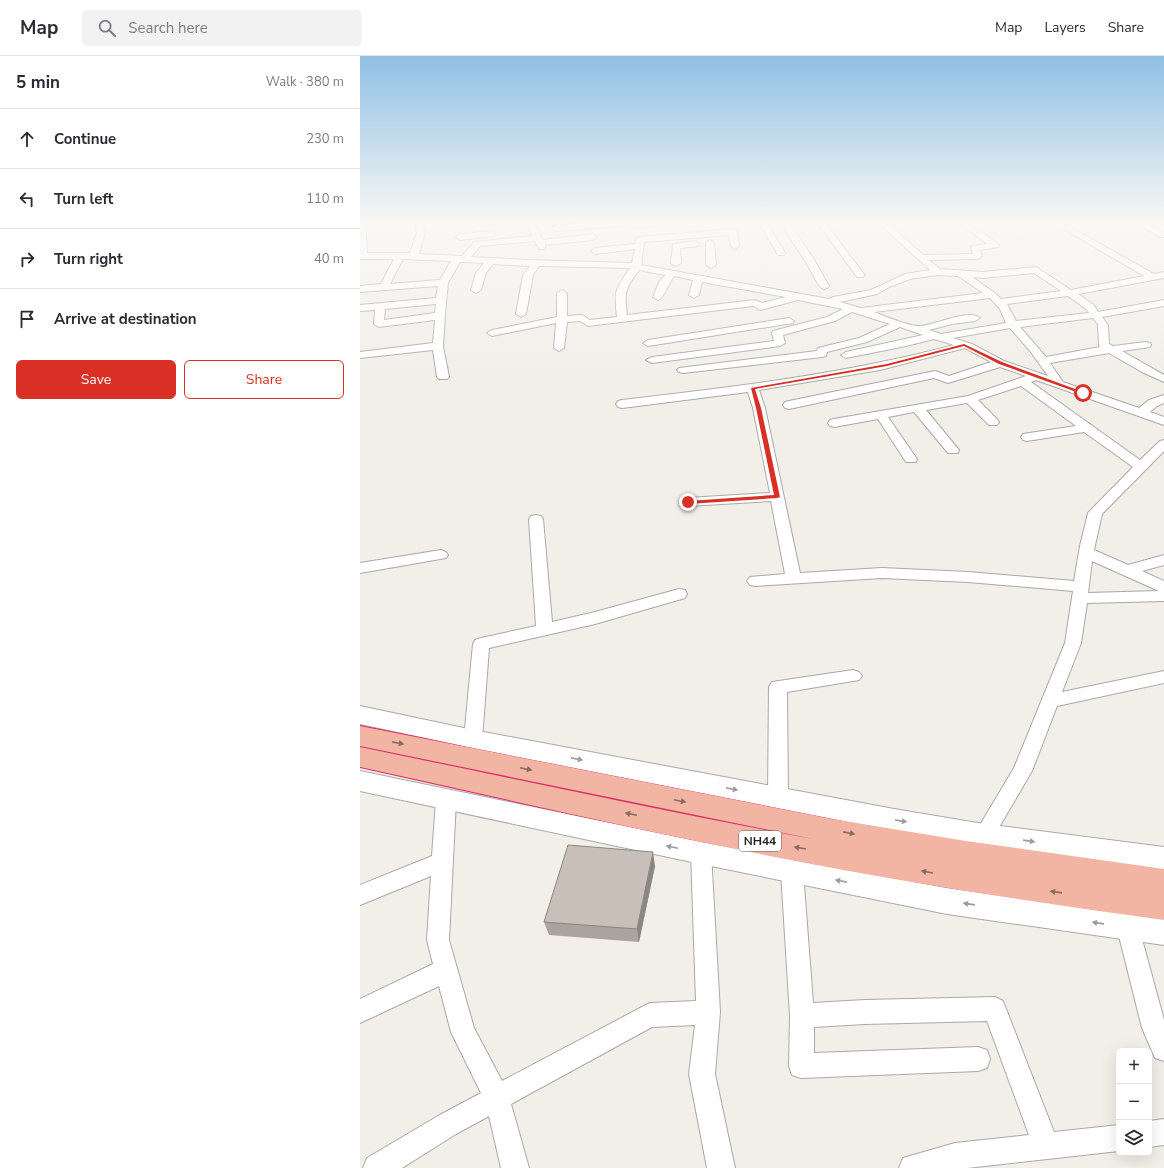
<!DOCTYPE html>
<meta charset="utf-8">
<style>
body{margin:0;font-family:"Nunito Sans",sans-serif;background:#f2f2f3;color:#2b2b33}
.controls{position:absolute;right:12px;bottom:12px;display:grid;overflow:hidden;border-radius:6px;box-shadow:0 4px 16px #0002}
.controls button{width:36px;height:36px;display:grid;place-items:center;padding:0;border:0;border-bottom:1px solid #e1e1e2;background:#fff;color:#2b2b33;font:20px sans-serif}
.stop{position:absolute;width:12px;height:12px;margin:-9px;border:3px solid #d93025;border-radius:50%;background:#fff}
.stop.end{background:#d93025;border-color:#fff;box-shadow:0 1px 4px #0008}
.list{margin:0;padding:0;list-style:none}
h2{display:flex;justify-content:space-between;align-items:center;height:52px;margin:0;padding:0 16px;font-size:17px}
h2 small{font-size:13px;font-weight:400;color:#7c7c81}
.list li{display:grid;grid-template-columns:26px 1fr auto;gap:12px;align-items:center;box-sizing:border-box;height:60px;padding:0 16px;border-top:1px solid #e1e1e2}
.list b{display:block;font-size:15px;white-space:nowrap}
.list em{font-size:13px;font-style:normal;color:#7c7c81}
.actions{display:flex;gap:8px;padding:12px 16px}
.actions a{flex:1;padding:9px 0;border:1px solid #d93025;border-radius:6px;text-align:center;font-size:14px;color:#d93025}
.actions .main{background:#d93025;color:#fff}
.icon{flex:none;width:22px;height:22px;fill:none;stroke:currentColor;stroke-width:2;stroke-linecap:round;stroke-linejoin:round}
.map{position:relative;flex:none;width:804px;height:1112px;overflow:hidden}
header{display:flex;align-items:center;gap:24px;box-sizing:border-box;height:56px;padding:0 20px;background:#fff;border-bottom:1px solid #e1e1e2}
header strong{font-size:19px}
nav{display:flex;gap:22px;margin-inline-start:auto;font-size:14px}
.search{width:280px;height:36px;background:#f2f2f3;display:flex;align-items:center;gap:10px;box-sizing:border-box;padding:0 14px;border-radius:6px;color:#7c7c81;font-size:15px}
main{display:flex}
aside{flex:1;background:#fff}
.map>svg:first-child{display:block}
.lines{fill:none;stroke-linecap:round;stroke-linejoin:round}
.minor-casing{stroke:#a9a9a9;stroke-width:2}
.tertiary-casing{stroke:#a9a9a9;stroke-width:2}
.trunk-casing{stroke:#dc2a67;stroke-width:2}
.minor{fill:#fff;fill-rule:evenodd}
.tertiary{fill:#fff;fill-rule:evenodd}
.trunk{fill:#f2b4a3;fill-rule:evenodd}
.wall{fill:#aba49e}
.shaded-wall{fill:#8b8681}
.building{fill:#c7bfb8;stroke:#8b8681}
.oneway{fill:#8a6b62}
.oneway2{fill:#9c9c9c}
.route{fill:#d93025}
.labels{text-anchor:middle;dominant-baseline:central;stroke-width:3;stroke-linejoin:round;paint-order:stroke}
.shield{fill:#fff;stroke:#646464;stroke-width:1}
.shield-label{font-size:12px;font-weight:bold;fill:#222}
</style>
<header>
<strong>Map</strong>
<div class="search"><svg class="icon" aria-label="search" viewBox="0 0 24 24"><circle cx="10" cy="10" r="6"/><path d="M15 15l6 6"/></svg>Search here</div>
<nav><a>Map</a><a>Layers</a><a>Share</a></nav>
</header>
<main>
<aside>
<h2>5 min<small>Walk · 380 m</small></h2>
<ul class="list">
<li><svg class="icon" aria-label="ahead" viewBox="0 0 24 24"><path d="M12 20V5M6 11l6-6 6 6"/></svg><div><b>Continue</b></div><em>230 m</em></li>
<li><svg class="icon" aria-label="left" viewBox="0 0 24 24"><path d="M17 20v-9H6M10 6l-5 5 5 5"/></svg><div><b>Turn left</b></div><em>110 m</em></li>
<li><svg class="icon" aria-label="right" viewBox="0 0 24 24"><path d="M7 20v-9h11M14 6l5 5-5 5"/></svg><div><b>Turn right</b></div><em>40 m</em></li>
<li><svg class="icon" aria-label="arrive" viewBox="0 0 24 24"><path d="M6 21V4h12l-3 4 3 4H6"/></svg><div><b>Arrive at destination</b></div></li>
</ul>
<div class="actions"><a class="main">Save</a><a>Share</a></div>
</aside>
<div class="map">
<svg width="804" height="1112" viewBox="0 0 804 1112">
<rect width="100%" height="100%" fill="#f2efe9"/>
<g class="lines">
<defs>
<path id="minor" d="M0,165H5L7,197H50L57,177L55,165H63L65,177L59,198L102,200L114,186L172,180L165,165H173L183,184L233,178L237,181L233,184L185,189V193H179L175,185L120,190L111,201L168,204L272,207L275,193L235,198L231,195L235,192L275,188L277,182L280,181L373,173L377,176L379,190L375,193L371,190L369,179L284,186L281,209L469,243L473,241L511,234L545,218L570,214L516,165H524L564,199L613,198L611,192L612,190L627,188L598,165H607L639,189L638,191L620,194L622,200L618,203L569,204L580,213L623,216L676,211L711,234L784,220L690,165H699L794,218L804,216V222L718,238L734,249L738,256L804,244V250L742,261L748,269L749,288L753,290L786,286L790,287L791,289L790,291L762,295L804,319V326L782,316L749,297L690,307L703,326L779,352L789,344L804,339V347L797,350L790,356L804,361V369L676,324L671,326L780,404L800,385L804,384V395L742,458L734,494L768,509L804,499V509L782,515L804,525V545L727,547L721,587L702,636L804,615V627L697,650L672,715L631,785L624,788L617,785L614,779L654,712L705,587L713,535L608,526L522,522L395,530L390,529L387,525L390,521L425,518L411,445L328,450L323,449L321,446L323,443L328,442L410,437L393,352L388,336L262,352L258,351L256,348L258,345L262,344C374,331 485,318 594,289L574,283L546,290L486,302L481,299L486,296L563,279L540,271L507,286L467,296L466,300L462,301L323,317L319,316L317,314L319,312L457,295L458,292L499,282L530,268L492,256L475,265L423,279L425,287L420,290L292,307L286,304L292,301L414,285L412,277L413,275L467,261L483,253L438,244L400,254L393,250L228,270L220,265L207,266L204,292L199,295L194,292L196,267L132,280L127,277L132,274L197,261V237L202,234L207,237V260L222,259L230,264L257,261C254,234 255,234 270,212L179,210L173,219L166,258L161,261L156,258L163,219L170,210L133,208L126,217L121,234L116,237L111,234L116,217L124,207L100,206L88,227L86,245L83,290L89,321L87,323H79L77,321L73,294L0,302V296L73,287L75,264L19,271L14,268L15,254L0,255V249L76,242L78,230L0,236V230L21,228L34,203H0ZM43,203L91,205L80,224L30,228ZM279,214L305,219L299,226L293,241L298,244C304,242 309,227 314,220L333,224L329,239L334,242L339,239L342,226L426,241L402,247L395,244L267,259C264,236 265,233 279,214ZM674,217L701,235L641,243L635,237L612,221L623,222ZM577,219L598,220L623,237L501,252L480,246L517,238L529,231L550,223ZM708,240L726,253L729,257L656,265L647,248ZM630,242L640,253L646,267L581,278L569,274L592,268L615,265L620,262C611,252 572,270 560,270C551,271 524,260 514,256ZM76,248L75,257L24,264L25,253ZM733,262L738,269L739,289L740,291L686,301L660,271ZM650,272L670,295L688,320L644,305L612,288L593,282ZM605,292L631,306L589,320L575,315L429,345L425,346L423,349L425,352L429,353L574,322L588,327L640,311L666,320L608,340L474,363L470,364L468,367L470,370L474,371L518,363L546,406H556L557,403L528,361L554,356L588,397H598L599,394L566,354L607,347L629,369H637L639,366L637,363L618,344L661,330L716,370L663,378L661,381L663,384L667,385L724,376L773,411L728,457L720,490L714,525L608,516L522,512L440,517L405,352L399,334L520,314ZM732,505L799,535L728,537Z
M114,165H127L123,167H115Z
M261,165H278L279,166L321,165L317,167L277,172L273,169L196,175L192,172L196,169Z
M398,165H410L407,167L425,197L424,199H418Z
M422,165H430L432,171L453,202L469,230L467,232L464,233C458,231 456,224 453,219C445,202 427,181 422,165Z
M456,165H464L503,217L505,219L503,221H497Z
M772,165H782L804,176V181H800Z
M131,175L135,178L134,180L100,184L96,181L100,178Z
M350,184L354,187L356,209L351,212L346,209V187Z
M335,185L339,188L338,190L320,192L321,207L316,210L313,209L311,207L313,188Z
M429,262L434,265L433,267L288,290L283,287L288,284Z
M176,459L181,460L183,463L192,566L235,556L319,533L325,534L327,538L325,542L235,568L129,592L122,683L120,688L113,690L106,688L104,683L113,588L115,584L121,582L176,570L169,463L171,460Z
M81,494L86,496L88,499L86,502L0,517V507Z
M493,614L499,616L502,620L499,624L427,636L428,742L425,748L418,750L411,748L408,742L409,631L412,626Z
M86,736L93,738L96,744L89,884L114,972L142,1025L282,951L290,947L336,945L331,797L334,790L341,788L348,790L351,797L360,956L355,1018L375,1112H347L329,1018L335,969L292,971L151,1048L169,1112H141L129,1060L96,1078L42,1112H3L7,1102L78,1060L121,1037L91,976L79,930L0,967V943L73,908L67,884L71,820L0,849V829L72,800L76,744L79,738Z
M432,806L439,809L443,816L453,947L505,944L635,941L643,945L694,1076L759,1069V1095L607,1112H539L543,1102L595,1087L669,1079L627,965L505,968L454,971V997L618,991L627,994L630,1003L627,1012L618,1015L441,1022L432,1019L429,1010L430,960L421,816L425,809Z
M768,861L776,865L779,872L804,964V1005L795,1002L782,972L757,872L760,865Z
M804,1063V1089L789,1091V1065Z"/>
<path id="tertiary" d="M0,650L113,674L534,753L624,768L804,791V815L624,790L534,775L113,692L0,668Z
M0,715L341,786L587,832L804,863V889L587,858L341,808L0,735Z"/>
<path id="trunk" d="M0,670L472,763L606,785L804,813V864C686,848 568,830 451,808C300,779 150,744 0,711V691C151,722 301,755 453,783L0,690Z"/>
</defs>
<!-- minor casing -->
<use href="#minor" class="minor-casing"/>
<!-- tertiary casing -->
<use href="#tertiary" class="tertiary-casing"/>
<!-- trunk casing -->
<use href="#trunk" class="trunk-casing"/>
<!-- minor -->
<use href="#minor" class="minor"/>
<!-- tertiary -->
<use href="#tertiary" class="tertiary"/>
<!-- trunk -->
<use href="#trunk" class="trunk"/>
</g>
<!-- wall -->
<path class="wall" d="M295,810L279,886L189,879L184,866Z"/>
<!-- shaded-wall -->
<path class="shaded-wall" d="M293,796L295,810L279,886L277,873Z"/>
<!-- building -->
<path class="building" d="M208,789L293,796L277,873L184,866Z"/>
<!-- one-way arrows -->
<defs><path id="oneway-solid" d="M-6-.8H1V-3.2L6.5 0L1 3.2V.8H-6Z"/></defs>
<g class="oneway">
<use href="#oneway-solid" transform="translate(38 687) rotate(11)"/>
<use href="#oneway-solid" transform="translate(166 713) rotate(12)"/>
<use href="#oneway-solid" transform="translate(320 745) rotate(12)"/>
<use href="#oneway-solid" transform="translate(271 758) rotate(-168)"/>
<use href="#oneway-solid" transform="translate(489 777) rotate(11)"/>
<use href="#oneway-solid" transform="translate(440 792) rotate(-170)"/>
<use href="#oneway-solid" transform="translate(567 816) rotate(-170)"/>
<use href="#oneway-solid" transform="translate(696 836) rotate(-172)"/>
</g>
<g class="oneway2">
<use href="#oneway-solid" transform="translate(217 703) rotate(11)"/>
<use href="#oneway-solid" transform="translate(372 733) rotate(11)"/>
<use href="#oneway-solid" transform="translate(541 765) rotate(9)"/>
<use href="#oneway-solid" transform="translate(669 785) rotate(8)"/>
<use href="#oneway-solid" transform="translate(312 791) rotate(-168)"/>
<use href="#oneway-solid" transform="translate(481 825) rotate(-169)"/>
<use href="#oneway-solid" transform="translate(609 848) rotate(-172)"/>
<use href="#oneway-solid" transform="translate(738 867) rotate(-172)"/>
</g>
<!-- sky -->
<linearGradient id="sky" x2="0" y2="1"><stop stop-color="#8fc0e4"/><stop offset="0.52" stop-color="#f9f8f5"/><stop offset="1" stop-color="#f9f8f5" stop-opacity="0"/></linearGradient>
<rect width="804" height="320" fill="url(#sky)"/>
<!-- route -->
<path class="route" d="M604,288L642,306L726,337L722,338L639,308L604,290L527,310L395,333L401,352L420,441L417,442L328,448L325,446L328,445L414,439L396,352L391,332L527,308Z"/>
<g class="labels">
<!-- shield labels -->
<rect class="shield" x="379" y="775" width="42" height="20" rx="3"/>
<g class="shield-label">
<text x="400" y="785">NH44</text>
</g>
</g>
</svg>
<div class="controls">
<button>+</button>
<button>−</button>
<button><svg class="icon" aria-label="layers" viewBox="0 0 24 24"><path d="M12 4l9 5-9 5-9-5zM3 14l9 5 9-5"/></svg></button>
</div>
<div class="stop" style="left:723px;top:337px"></div>
<div class="stop end" style="left:328px;top:446px"></div>
</div>
</main>
